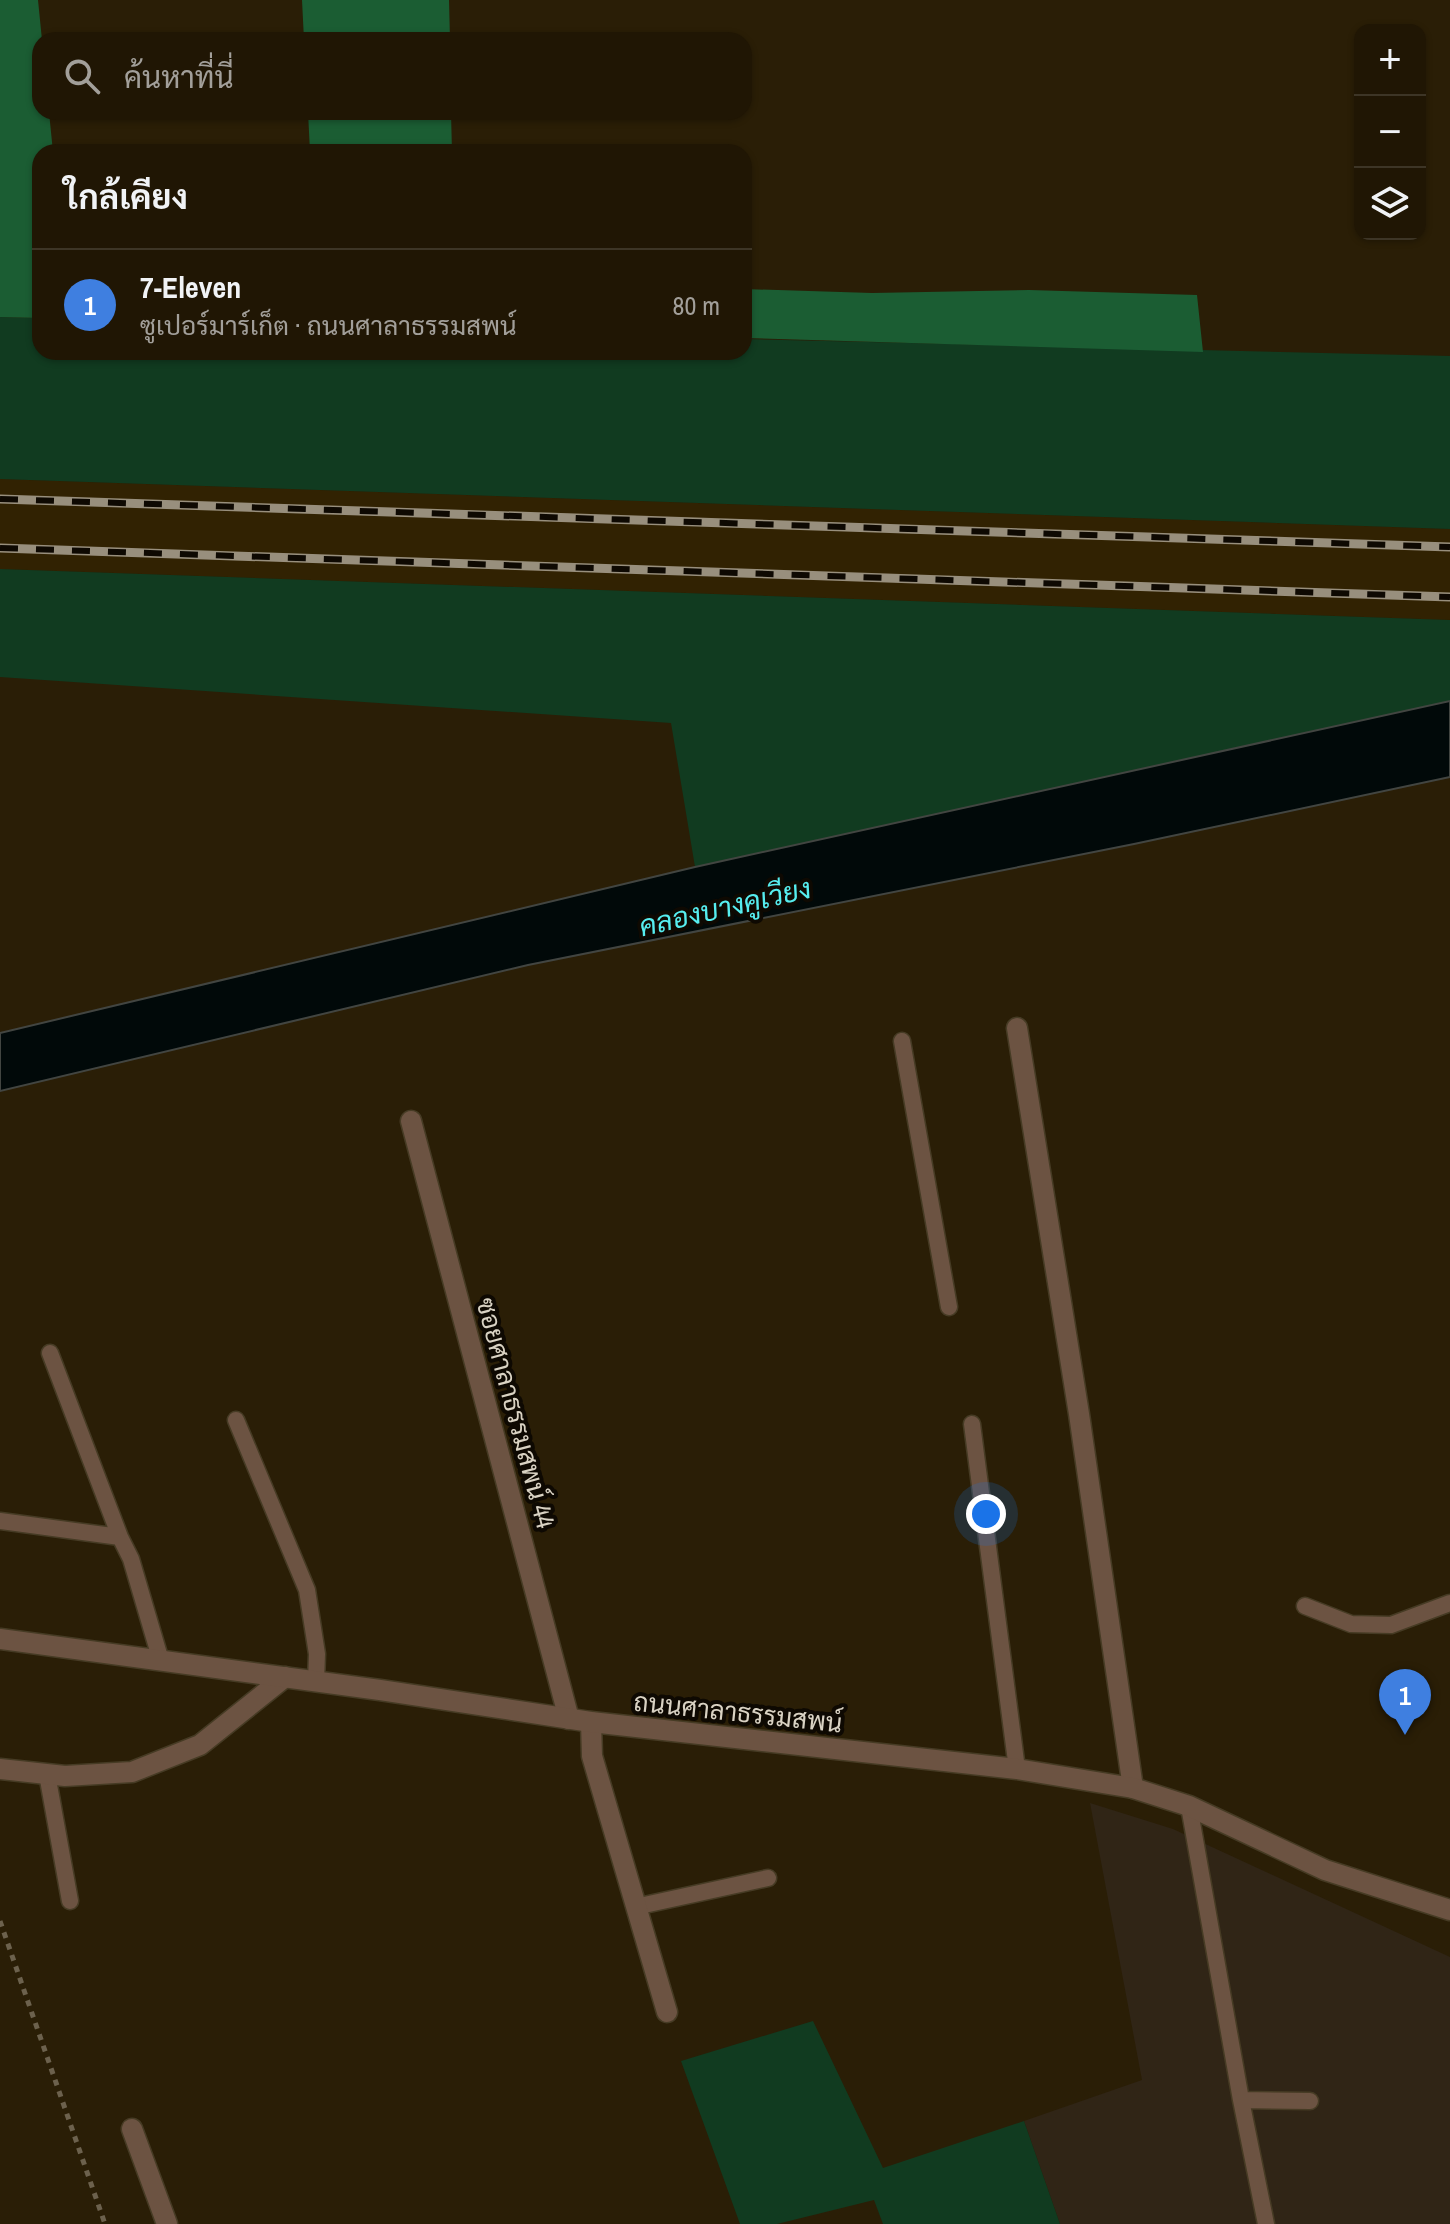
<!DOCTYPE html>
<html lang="th">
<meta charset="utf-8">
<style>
body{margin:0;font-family:"Archivo Narrow",Sarabun,sans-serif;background:#2d2313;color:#f1f3f6}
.controls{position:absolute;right:24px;top:24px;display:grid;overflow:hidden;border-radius:16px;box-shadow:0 2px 6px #0004}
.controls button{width:72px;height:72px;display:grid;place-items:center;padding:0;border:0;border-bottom:2px solid #3d3526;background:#201604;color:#f1f3f6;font:40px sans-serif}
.you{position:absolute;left:986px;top:1514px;width:28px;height:28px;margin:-20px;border:6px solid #fff;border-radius:50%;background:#1a73e8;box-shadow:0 0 0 12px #1a73e833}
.badge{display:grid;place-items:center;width:52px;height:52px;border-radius:50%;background:#d93025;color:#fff;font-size:26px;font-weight:700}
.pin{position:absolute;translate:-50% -66px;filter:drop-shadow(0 2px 4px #0008)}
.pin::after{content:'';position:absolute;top:42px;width:28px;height:24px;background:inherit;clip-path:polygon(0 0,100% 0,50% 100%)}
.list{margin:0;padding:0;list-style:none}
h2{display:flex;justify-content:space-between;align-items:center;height:104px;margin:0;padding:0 32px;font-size:34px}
h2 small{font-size:26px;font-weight:400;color:#a29f9a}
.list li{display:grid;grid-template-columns:52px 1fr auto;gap:24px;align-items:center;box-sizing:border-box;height:112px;padding:0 32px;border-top:2px solid #3d3526}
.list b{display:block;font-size:30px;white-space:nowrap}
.list p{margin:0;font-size:26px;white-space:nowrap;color:#a29f9a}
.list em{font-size:26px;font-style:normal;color:#a29f9a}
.icon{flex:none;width:44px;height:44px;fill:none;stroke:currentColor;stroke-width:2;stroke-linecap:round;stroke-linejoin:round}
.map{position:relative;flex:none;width:1450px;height:2224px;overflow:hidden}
.search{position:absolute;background:#201604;box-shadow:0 2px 6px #0004;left:32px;top:32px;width:720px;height:88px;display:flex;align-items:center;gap:20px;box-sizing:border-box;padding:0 28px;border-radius:24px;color:#a29f9a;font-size:30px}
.panel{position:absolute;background:#201604;box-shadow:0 2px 6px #0004;left:32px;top:144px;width:720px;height:216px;border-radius:24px}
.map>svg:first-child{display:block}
.commercial{fill:#302516}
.built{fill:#312202}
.green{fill:#113b20}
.forest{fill:#1b5d33}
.water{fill:#010909;stroke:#424541;stroke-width:2}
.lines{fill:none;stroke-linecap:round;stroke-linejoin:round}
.service-casing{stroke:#463b24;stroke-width:19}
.minor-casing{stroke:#463b24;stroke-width:23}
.tertiary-casing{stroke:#463b24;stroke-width:23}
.path{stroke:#6c614d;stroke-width:5;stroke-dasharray:6 6;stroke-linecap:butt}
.service{stroke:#6c5342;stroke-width:16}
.minor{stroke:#6c5342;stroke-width:20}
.tertiary{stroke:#6c5342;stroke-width:20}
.rail-casing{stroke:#988f7d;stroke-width:9}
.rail{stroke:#0e0902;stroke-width:6;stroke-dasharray:18;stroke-linecap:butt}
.labels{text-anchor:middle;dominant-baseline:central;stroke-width:8;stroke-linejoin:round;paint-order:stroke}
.street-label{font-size:26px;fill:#d9d2c3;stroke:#0e0902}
.water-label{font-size:28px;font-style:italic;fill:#56edef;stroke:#0e0902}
</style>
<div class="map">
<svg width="1450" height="2224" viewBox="0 0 1450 2224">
<rect width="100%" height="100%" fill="#2a1e06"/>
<!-- commercial -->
<path class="commercial" d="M1090,1803L1173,1829L1450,1957V2224H1060L1024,2121L1142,2080Z"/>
<!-- built -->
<path class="built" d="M0,479L1450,529V620L0,569Z"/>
<!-- green -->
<path class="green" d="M0,317L40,318V352H744V339L1450,356V529L0,479Z
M0,569L1450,620V701L695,867L671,723L0,677Z
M813,2021L883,2168L1024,2121L1060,2224H883L874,2200L777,2224H740L681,2061Z"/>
<!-- forest -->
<path class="forest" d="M0,0H38L42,40L40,112H49L53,152H40V318L0,317Z
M302,0H449L450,40H304Z
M308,112H451L452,152H310Z
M744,289L872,293L1029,290L1197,295L1203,352L744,338Z"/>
<!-- water -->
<path class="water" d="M1450,701V777L1134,844L528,965L0,1091V1033L695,867Z"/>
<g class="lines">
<defs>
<path id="service" d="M902,1041L949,1307
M50,1353L120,1537
M236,1420L307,1590L317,1654L316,1682
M972,1424L1017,1769
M0,1521L120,1537L131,1559L161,1661
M1305,1606L1351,1624L1391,1625L1450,1603
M47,1774L70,1901
M1189,1806L1241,2100L1266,2224
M635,1907L768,1878
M1241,2100L1310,2101"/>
<path id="minor" d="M1017,1028L1079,1414L1133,1788
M411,1121L569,1719
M591,1722L592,1756L667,2012
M0,1769L65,1776L132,1772L200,1745L285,1677
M132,2129L167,2224"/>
<path id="tertiary" d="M0,1639L380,1690L591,1722L1017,1769L1133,1788L1189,1806L1325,1870L1450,1910"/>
</defs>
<!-- service casing -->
<use href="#service" class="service-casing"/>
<!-- minor casing -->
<use href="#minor" class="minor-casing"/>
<!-- tertiary casing -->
<use href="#tertiary" class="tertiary-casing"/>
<!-- path -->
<path class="path" d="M0,1921L105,2224"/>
<!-- service -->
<use href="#service" class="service"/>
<!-- minor -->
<use href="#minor" class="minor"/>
<!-- tertiary -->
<use href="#tertiary" class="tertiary"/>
<defs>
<path id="rail" d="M0,499L1450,547
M0,548L1450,597"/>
</defs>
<!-- rail casing -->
<use href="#rail" class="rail-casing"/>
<!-- rail -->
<use href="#rail" class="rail"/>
</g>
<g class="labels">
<!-- street labels -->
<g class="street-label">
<text transform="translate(516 1413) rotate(75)">ซอยศาลาธรรมสพน์ 44</text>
<text transform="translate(738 1712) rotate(6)">ถนนศาลาธรรมสพน์</text>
</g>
<!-- water labels -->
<g class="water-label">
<text transform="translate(725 907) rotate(-13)">คลองบางคูเวียง</text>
</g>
</g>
</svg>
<div class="controls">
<button>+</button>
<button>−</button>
<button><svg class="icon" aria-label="layers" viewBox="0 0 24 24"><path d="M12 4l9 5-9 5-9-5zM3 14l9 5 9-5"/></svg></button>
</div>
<div class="you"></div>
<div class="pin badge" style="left:1405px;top:1735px;background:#3f7fe0">1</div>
<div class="search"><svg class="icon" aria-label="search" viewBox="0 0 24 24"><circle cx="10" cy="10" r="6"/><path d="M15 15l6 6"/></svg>ค้นหาที่นี่</div>
<section class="panel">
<h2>ใกล้เคียง<small></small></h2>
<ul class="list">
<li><span class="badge" style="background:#3f7fe0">1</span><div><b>7-Eleven</b><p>ซูเปอร์มาร์เก็ต · ถนนศาลาธรรมสพน์</p></div><em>80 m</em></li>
</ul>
</section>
</div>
